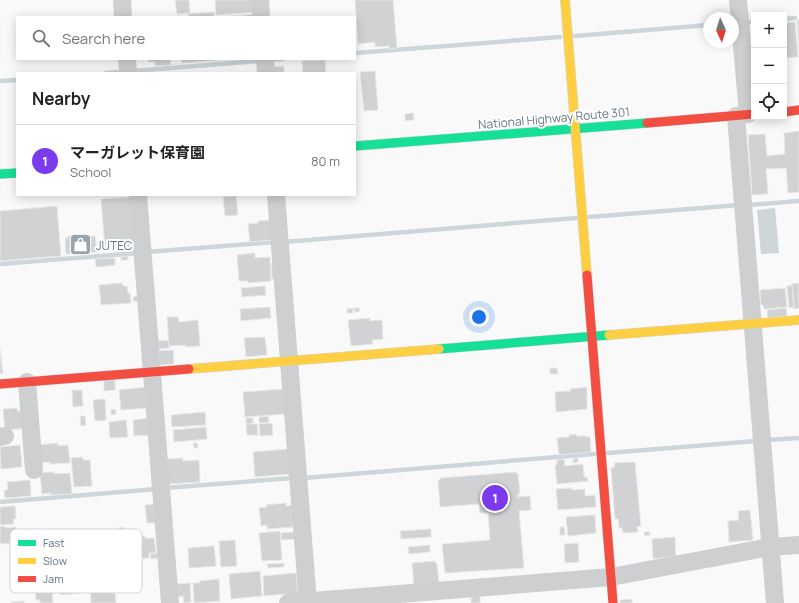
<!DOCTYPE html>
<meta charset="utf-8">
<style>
body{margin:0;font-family:Manrope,"Noto Sans JP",sans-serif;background:#f2f2f2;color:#222}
.controls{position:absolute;right:12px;top:12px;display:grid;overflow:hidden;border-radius:0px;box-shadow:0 2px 10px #0003}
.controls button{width:36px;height:36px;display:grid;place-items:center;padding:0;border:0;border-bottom:1px solid #e0e0e0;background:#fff;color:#222;font:20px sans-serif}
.compass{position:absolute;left:703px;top:12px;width:36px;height:36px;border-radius:50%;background:#fff;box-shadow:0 2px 10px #0003;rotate:176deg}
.you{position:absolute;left:479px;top:317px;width:14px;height:14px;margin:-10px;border:3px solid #fff;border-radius:50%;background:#1a73e8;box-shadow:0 0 0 6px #1a73e833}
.badge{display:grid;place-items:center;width:26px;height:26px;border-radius:50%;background:#7c3aed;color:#fff;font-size:13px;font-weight:700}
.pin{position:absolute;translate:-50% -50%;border:2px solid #fff;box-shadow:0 1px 4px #0006}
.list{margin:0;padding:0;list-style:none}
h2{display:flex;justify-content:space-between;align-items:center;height:52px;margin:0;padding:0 16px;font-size:17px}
h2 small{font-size:13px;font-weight:400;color:#767676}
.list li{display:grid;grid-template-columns:26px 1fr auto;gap:12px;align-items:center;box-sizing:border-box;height:72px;padding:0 16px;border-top:1px solid #e0e0e0}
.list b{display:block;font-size:15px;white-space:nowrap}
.list p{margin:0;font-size:13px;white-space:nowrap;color:#767676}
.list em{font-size:13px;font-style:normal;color:#767676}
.icon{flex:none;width:22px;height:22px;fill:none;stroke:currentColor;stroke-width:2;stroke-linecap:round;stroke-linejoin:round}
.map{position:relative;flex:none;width:799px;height:603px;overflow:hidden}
.search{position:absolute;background:#fff;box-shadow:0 2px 10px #0003;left:16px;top:16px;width:340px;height:44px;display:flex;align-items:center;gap:10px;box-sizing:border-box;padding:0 14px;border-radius:0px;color:#767676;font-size:15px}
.panel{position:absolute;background:#fff;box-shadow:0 2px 10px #0003;left:16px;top:72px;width:340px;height:124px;border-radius:0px}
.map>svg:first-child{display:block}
.water{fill:#ced6d9}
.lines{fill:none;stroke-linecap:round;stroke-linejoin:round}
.stream{stroke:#ced6d9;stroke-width:4.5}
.building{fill:#d0d2d3;stroke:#e8e8e8}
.fast-casing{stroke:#d5d6d7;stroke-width:10}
.slow-casing{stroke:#d5d6d7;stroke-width:10}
.jam-casing{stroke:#d5d6d7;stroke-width:10}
.street{stroke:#cecfd0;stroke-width:18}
.fast{stroke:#16e098;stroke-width:9}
.slow{stroke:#ffcf43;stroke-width:9}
.jam{stroke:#f24e42;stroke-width:9}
.labels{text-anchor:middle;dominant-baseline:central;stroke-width:4;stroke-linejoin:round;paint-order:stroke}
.street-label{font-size:12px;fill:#657683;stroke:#fff}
.poi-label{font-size:12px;fill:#657683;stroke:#fff;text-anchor:start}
.key{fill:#fff;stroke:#d1d6da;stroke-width:1}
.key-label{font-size:11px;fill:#657683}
</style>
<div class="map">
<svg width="799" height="603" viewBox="0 0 799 603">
<rect width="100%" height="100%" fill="#f9f9f9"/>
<!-- water -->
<path class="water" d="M775,208L779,253L761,254L757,210Z"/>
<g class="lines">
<!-- stream -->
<path class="stream" d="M784,19L795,18
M745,22H754
M575,36L709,25
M355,53L560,37
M269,60L282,59
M133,71L260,61
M106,73L117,72
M0,81L17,80
M748,205L799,201
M589,217L739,205
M284,242L576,218
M147,252L275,242
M0,264L138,253
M766,440L799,438
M608,453L756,441
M304,478L594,454
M165,488L293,478
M0,502L157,489"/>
</g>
<!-- building -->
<path class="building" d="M175,0H189L190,13L177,14Z
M215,0H255L256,12L216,15Z
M355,0H393L397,48L389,49V46L375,47V42L358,44Z
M214,12V17H189L188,14Z
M256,14L257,17H222Z
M797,20H799V52Z
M795,22L798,57L784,58V23Z
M148,59H170L171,65L155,66V62H148Z
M181,59H228L182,63Z
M325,60L326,73H303L302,61Z
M284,66V73H271V67Z
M375,71L378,110L364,111L360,72Z
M413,113L414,120L405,121V114Z
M799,131V192L788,193L786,168L766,169L768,194L752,195L748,135L765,134L767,156L785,154L784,133Z
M236,196L238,215L225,216L223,197Z
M132,197L136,247L105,249L101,199Z
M57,206L61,256L0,261V211Z
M271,220L273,240L250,242L248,224L258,223V221Z
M76,235V237L95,236L97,252L66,254L65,238H68V236Z
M255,253V258L270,257L271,281L248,283V281H239L237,255Z
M128,256V260H121V257Z
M115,258V265L96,267L95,259Z
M277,263L278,278L272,279L271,264Z
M122,283L123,286H127L128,293H130L131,303L101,305L99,285Z
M799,283V308L794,309L792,284Z
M792,285L794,307L789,308L787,286Z
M265,286L266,295L242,297L241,288Z
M785,288L787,307L764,309L763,305H761L760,290Z
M139,296V301H133V297Z
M270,307L271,318L241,321L240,309Z
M353,308V313H347V309Z
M354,308H359L360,311L355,312Z
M786,308L787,316L768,318L767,310Z
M167,317H178L179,322L198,320L200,346L185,347V345L169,346Z
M370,318V321L382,320L383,339L372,340L373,344L351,346L348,320Z
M265,337L267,355L246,357L244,338Z
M168,340L169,348L159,349L158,341Z
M0,349L3,373L0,374Z
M173,350L174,364L160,365L159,351Z
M550,368H557L558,374H550Z
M115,379V390L104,391V380Z
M147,387L149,408L121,410L119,390Z
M587,387V409L556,412L555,392L571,391L570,389Z
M284,389L286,414L245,417L243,392Z
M72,390H82L83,406L73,407Z
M105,399L106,420L95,421L93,400Z
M17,408V411H25L27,428L5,430L3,409Z
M115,409L116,414L111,415V410Z
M205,412L206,425L172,427L171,415Z
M80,416H85L86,425L81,426Z
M268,416L269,422L259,423V417Z
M150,418L151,435L134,436L133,420Z
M246,418H253V423L246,424Z
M126,420L128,437L110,438L109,422Z
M272,423L273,435L260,436L259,424Z
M246,424H257L258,435H247Z
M206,427L207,439L174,442L173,430Z
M576,434L577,436H586V437H590L591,452L559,455L557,438L569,437V435Z
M58,443V446L68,445L70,463L50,464V462L39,463L38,445Z
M193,443H197L198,448H194Z
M20,445L22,467L1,469L0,447Z
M289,449L291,474L255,477L253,452Z
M83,457V460H90L92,486L74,487L71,458Z
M183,458V461L199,460L200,482L169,484L167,459Z
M578,458V462L573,463V459Z
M564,459L565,466L583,464L584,477H587L588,481L557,484L555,465H557V460Z
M635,462L641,526L637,527L638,532L623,533L622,528H619L618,519H615L611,468L615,467L614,463Z
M54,472V474L70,473L72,494L51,495V493L42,494L40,473Z
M516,472V474L518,473L520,494H518V497L530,496L531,510L519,511L524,568L445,573L442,544L490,540L488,513H480L479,504L440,507L438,480H440V478Z
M30,480L31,496L5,498L4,490H8L7,482Z
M572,488V490L585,489V496L595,495L596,507L558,510L556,489Z
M286,503V506L294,505L295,521L293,522V527L267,529V525L261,526L259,508L267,507L266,505Z
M155,504L157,523H147L145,505Z
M15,506L16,519H13L14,524L0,525V507Z
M750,510L753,540L729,542L728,521L739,520L738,511Z
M595,515L596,533L568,536L566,517Z
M5,526V528L16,527L17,543L0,544V527Z
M123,527L124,532H118V528Z
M560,527H564L565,535H560Z
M431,529V537L401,539L400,531Z
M280,531L282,560L262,561L259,533Z
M295,532L296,539L282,540L281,533Z
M644,532H650V535L645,536Z
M145,536V538H154L156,553H149V558L123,560L122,537Z
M675,537L676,559L669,557L653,559L652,539Z
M235,540L237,566L221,567L219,541Z
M578,543L579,562L565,563L564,544Z
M430,545V552L409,554L408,547Z
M214,546L216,566L189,568L188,548Z
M162,553V558L151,559L150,554Z
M435,561L436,564H437L439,583L414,585L412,563Z
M284,563V567L268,568L267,564Z
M260,571L262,596L231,599L229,574Z
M79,572L80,593L60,595L59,573Z
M296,573L298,595L285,596V594L264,596L263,576Z
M51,577L53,603H40V600H36L34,578Z
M219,579L220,601L194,603L193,583H200L199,581Z
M114,581L116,603H91L90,583Z
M190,583L191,602L184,603L183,596L178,597L177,584Z
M480,596V603H471V597Z
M632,599V603H620V600Z
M24,601V603H11V602Z"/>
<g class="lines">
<defs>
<path id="fast" d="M355,146L647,123
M0,174L17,173
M439,349L609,335"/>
<path id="slow" d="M565,0L587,275
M609,335L799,320
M189,369L439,349"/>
<path id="jam" d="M784,112L799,110
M647,123L754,114
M587,275L613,603
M0,384L189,369"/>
</defs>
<!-- fast casing -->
<use href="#fast" class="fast-casing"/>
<!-- slow casing -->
<use href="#slow" class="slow-casing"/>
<!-- jam casing -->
<use href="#jam" class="jam-casing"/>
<!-- street -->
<path class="street" d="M122,0L123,17
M260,0L261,17
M738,0L748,114
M127,59L128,73
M265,59L266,73
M736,116L775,603
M138,195L170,603
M276,195L308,603
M27,382L34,470
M0,437L5,436
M288,603L611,577L770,547L799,545"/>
<!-- fast -->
<use href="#fast" class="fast"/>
<!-- slow -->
<use href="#slow" class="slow"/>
<!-- jam -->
<use href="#jam" class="jam"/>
</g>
<!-- icons -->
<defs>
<symbol id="shop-square" viewBox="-11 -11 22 22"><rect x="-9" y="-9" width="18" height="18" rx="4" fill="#99a4ac" stroke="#fff"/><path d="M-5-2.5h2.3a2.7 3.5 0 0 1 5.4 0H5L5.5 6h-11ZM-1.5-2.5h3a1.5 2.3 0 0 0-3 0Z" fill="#fff"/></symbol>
</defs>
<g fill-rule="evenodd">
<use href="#shop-square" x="68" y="232" width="25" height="25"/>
</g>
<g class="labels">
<!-- street labels -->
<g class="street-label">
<text transform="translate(554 118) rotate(-5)">National Highway Route 301</text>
</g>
<!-- poi labels -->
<g class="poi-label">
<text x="96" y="245">JUTEC</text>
</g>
</g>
<!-- legend -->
<rect x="10" y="529" width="132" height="64" rx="6" class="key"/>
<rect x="18" y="540" width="18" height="6" fill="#16e098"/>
<rect x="18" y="558" width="18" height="6" fill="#ffcf43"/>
<rect x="18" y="576" width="18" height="6" fill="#f24e42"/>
<g class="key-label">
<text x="43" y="547">Fast</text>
<text x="43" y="565">Slow</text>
<text x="43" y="583">Jam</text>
</g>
</svg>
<div class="controls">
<button>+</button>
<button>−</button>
<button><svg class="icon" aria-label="locate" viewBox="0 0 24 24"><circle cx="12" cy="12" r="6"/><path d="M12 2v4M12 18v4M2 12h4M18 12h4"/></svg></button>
</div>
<svg class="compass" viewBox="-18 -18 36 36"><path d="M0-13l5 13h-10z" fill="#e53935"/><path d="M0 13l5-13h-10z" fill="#767676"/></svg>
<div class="you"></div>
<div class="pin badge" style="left:495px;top:498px">1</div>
<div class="search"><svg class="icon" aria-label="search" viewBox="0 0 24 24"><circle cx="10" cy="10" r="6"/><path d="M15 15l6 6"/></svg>Search here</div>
<section class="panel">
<h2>Nearby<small></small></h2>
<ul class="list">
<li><span class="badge">1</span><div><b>マーガレット保育園</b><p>School</p></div><em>80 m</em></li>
</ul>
</section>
</div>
